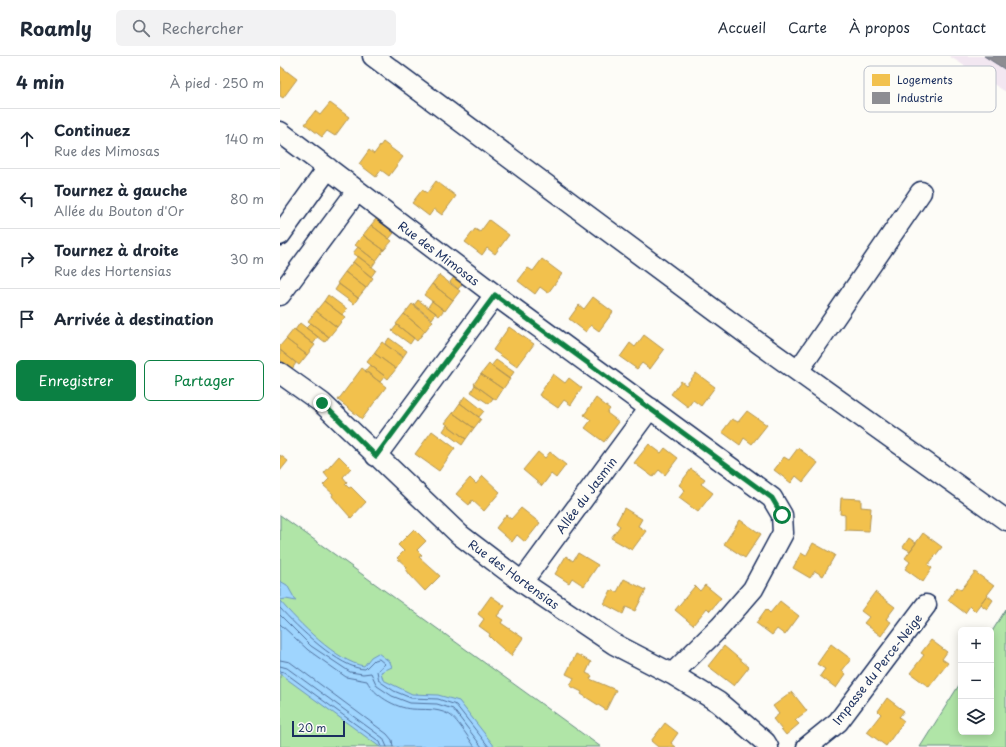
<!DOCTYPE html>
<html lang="fr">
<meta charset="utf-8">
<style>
body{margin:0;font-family:"Playpen Sans",sans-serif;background:#f2f2f3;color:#1f2937}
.controls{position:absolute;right:12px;bottom:12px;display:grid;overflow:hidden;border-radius:6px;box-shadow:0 2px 10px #0003}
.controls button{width:36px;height:36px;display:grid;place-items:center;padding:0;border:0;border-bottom:1px solid #e0e1e3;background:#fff;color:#1f2937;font:20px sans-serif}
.scale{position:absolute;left:12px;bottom:10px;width:53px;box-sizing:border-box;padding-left:4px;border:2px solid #1b2f5e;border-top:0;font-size:11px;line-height:14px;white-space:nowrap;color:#1b2f5e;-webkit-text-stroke:3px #fdfcf7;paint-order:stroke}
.stop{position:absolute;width:12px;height:12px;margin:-9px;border:3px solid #0b8043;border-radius:50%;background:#fff}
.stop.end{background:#0b8043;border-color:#fff;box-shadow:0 1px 4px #0008}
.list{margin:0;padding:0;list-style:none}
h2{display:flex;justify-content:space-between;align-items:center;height:52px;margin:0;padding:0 16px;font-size:17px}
h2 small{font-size:13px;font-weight:400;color:#747a83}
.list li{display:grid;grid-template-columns:26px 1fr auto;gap:12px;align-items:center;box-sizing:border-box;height:60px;padding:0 16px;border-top:1px solid #e0e1e3}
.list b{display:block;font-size:15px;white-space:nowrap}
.list p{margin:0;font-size:13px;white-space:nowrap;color:#747a83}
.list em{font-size:13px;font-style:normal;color:#747a83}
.actions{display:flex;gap:8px;padding:12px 16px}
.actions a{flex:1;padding:9px 0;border:1px solid #0b8043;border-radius:6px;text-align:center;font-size:14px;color:#0b8043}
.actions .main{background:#0b8043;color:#fff}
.icon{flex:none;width:22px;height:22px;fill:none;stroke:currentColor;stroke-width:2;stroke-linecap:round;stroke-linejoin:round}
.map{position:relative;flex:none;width:726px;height:691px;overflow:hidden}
header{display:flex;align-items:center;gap:24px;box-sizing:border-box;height:56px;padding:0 20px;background:#fff;border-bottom:1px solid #e0e1e3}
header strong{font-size:19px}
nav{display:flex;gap:22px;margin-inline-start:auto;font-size:14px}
.search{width:280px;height:36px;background:#f2f2f3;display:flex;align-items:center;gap:10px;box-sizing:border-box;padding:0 14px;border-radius:6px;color:#747a83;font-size:15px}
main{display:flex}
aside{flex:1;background:#fff}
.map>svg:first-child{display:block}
.built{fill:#f2e7f1}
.green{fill:#b0e5a7;stroke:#668a82}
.water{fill:#9fd5fe;stroke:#6a93be}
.homes{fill:#f2c14e;stroke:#b29553}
.industry{fill:#8d8d92;stroke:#6b7182}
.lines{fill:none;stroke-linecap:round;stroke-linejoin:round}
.shore{stroke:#50719e;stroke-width:1}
.street-casing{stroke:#1b2f5e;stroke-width:23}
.street{stroke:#fdfcf7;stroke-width:20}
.route{stroke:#0b8043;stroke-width:5}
.labels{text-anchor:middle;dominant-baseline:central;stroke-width:4;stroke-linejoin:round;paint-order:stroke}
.street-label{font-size:12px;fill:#1b2f5e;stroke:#fdfcf7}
.key{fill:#fdfcf7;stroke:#b9bec9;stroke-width:1}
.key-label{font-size:11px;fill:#1b2f5e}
</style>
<header>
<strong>Roamly</strong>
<div class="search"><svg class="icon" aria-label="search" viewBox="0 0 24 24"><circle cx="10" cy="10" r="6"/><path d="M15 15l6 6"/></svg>Rechercher</div>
<nav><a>Accueil</a><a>Carte</a><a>À propos</a><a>Contact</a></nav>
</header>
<main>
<aside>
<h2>4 min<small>À pied · 250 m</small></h2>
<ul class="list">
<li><svg class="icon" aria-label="ahead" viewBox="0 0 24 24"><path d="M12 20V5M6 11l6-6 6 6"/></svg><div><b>Continuez</b><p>Rue des Mimosas</p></div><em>140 m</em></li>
<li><svg class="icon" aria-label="left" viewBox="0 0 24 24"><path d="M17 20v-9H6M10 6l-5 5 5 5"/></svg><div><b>Tournez à gauche</b><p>Allée du Bouton d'Or</p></div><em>80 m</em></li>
<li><svg class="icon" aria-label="right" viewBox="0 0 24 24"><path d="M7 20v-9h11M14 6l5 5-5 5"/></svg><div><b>Tournez à droite</b><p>Rue des Hortensias</p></div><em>30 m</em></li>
<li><svg class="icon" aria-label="arrive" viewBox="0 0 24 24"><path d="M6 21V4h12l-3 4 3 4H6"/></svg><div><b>Arrivée à destination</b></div></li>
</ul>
<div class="actions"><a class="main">Enregistrer</a><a>Partager</a></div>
</aside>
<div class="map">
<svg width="726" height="691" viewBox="0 0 726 691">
<rect width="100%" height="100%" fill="#fdfcf7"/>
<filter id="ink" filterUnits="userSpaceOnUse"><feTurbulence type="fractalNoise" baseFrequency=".025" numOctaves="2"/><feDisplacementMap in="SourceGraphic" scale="8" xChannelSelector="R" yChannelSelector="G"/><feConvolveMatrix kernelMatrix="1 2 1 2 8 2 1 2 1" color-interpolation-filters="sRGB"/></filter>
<g filter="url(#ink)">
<!-- built -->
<path class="built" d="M669,0H726V36Z"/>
<!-- green -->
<path class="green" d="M0,459L321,691H0Z
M726,553V691H640L681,626V676H711V577Z"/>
<!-- water -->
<path class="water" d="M0,525L7,529L16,545L6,543L0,544Z
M0,545C18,566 57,606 84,610L91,601L98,597L110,606L112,611L101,616L103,624L132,638L158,639L179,645L215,691H100L0,618Z"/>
<!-- homes -->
<path class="homes" d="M0,10L17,23L3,42L0,40Z
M50,47L69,61L55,80L47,75L42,81L25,68L35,55L40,59Z
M103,86L123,101L109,120L101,114L96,121L79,108L89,94L94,98Z
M156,125L176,140L162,159L154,153L149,160L132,147L142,134L147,137Z
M96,163L114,177L109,183L91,169Z
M209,164L229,179L215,198L207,192L202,199L185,186L195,173L200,176Z
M91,169L112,185L104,194L83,179Z
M83,179L104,194L96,205L75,189Z
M78,191L96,205L92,211L73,197Z
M78,200L96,214L91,221L73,206Z
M262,203L282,218L268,237L260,231L255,238L238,225L248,212L253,215Z
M73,206L93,222L86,232L65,216Z
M65,216L86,232L78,242L57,227Z
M159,219L180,235L173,244L152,228Z
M175,220L183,227L178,233L170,226Z
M59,228L78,242L74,248L55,234Z
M152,228L173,244L165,255L144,239Z
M48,239L67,253L62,259L44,245Z
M313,241L333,256L319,275L311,269L306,276L289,263L299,249L304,253Z
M138,244L156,257L152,263L134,249Z
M44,245L65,261L57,271L36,255Z
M152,245L164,254L159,260L148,251Z
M132,248L153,265L145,275L124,258Z
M36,255L57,271L49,281L28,265Z
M124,258L145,275L137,285L116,268Z
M20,267L38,281L33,288L15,274Z
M31,267L49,281L45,286L26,272Z
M117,269L134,282L130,288L112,275Z
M229,271L254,288L237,311L213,294Z
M14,273L35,289L27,299L6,283Z
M364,279L384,294L370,313L362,307L357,313L340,301L350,287L355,291Z
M109,282L127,295L123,301L105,288Z
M6,283L27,299L19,309L0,294V290Z
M102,286L123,302L116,313L94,297Z
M0,294L16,307L12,313L0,304Z
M94,297L116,313L108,323L87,306Z
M216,304L234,316L229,323L211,310Z
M209,308L230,323L223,333L201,318Z
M90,309L105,320L100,326L85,315Z
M82,312L106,331L82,363L58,344Z
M416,317L435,331L421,350L413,344L408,351L391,338L401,325L406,329Z
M201,318L223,333L216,344L194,328Z
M273,318L285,327L289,322L302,332L291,349L284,344L278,352L259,339Z
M195,329L213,342L209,348L191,336Z
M185,340L204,355L199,361L180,347Z
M316,342L330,353L327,357L339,366L324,386L305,372L311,364L304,359Z
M180,347L201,363L194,372L173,357Z
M467,355L487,369L472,388L464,382L460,389L442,376L452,363L458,366Z
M173,357L194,372L186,383L165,367Z
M167,369L186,383L182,389L163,375Z
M152,375L175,392L159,415L135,398Z
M369,388L381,397L385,392L398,402L385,419L379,414L373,421L354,407Z
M518,392L538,407L523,426L516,420L511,427L494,414L504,401L509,404Z
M258,396L265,402L270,396L286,409L276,422L271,418L262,430L243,414Z
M0,399L8,405L0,415Z
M59,400L71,412L63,421L67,426L65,428L69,432L71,431L86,446L71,462L57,446L52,440L53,438L43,429L49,423L44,417Z
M411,413L425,423L421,428L433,437L418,456L399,442L405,434L399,429Z
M203,420L220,436L204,455L192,444L189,449L176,438L190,422L196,428Z
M561,442L581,443V451L591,452L589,475L565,474V459L560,458Z
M241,452L260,467L245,486L237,479L232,486L216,472L226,459L231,463Z
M344,452L362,463L358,470L366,475L352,494L331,482L340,470L336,467Z
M460,464L481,478L465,502L444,488Z
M134,473L146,485L137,494L142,499L139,501L160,520L145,535L130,519L126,513L127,511L117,502L124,495L118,489Z
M643,477L662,491L648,509L652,512L643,526L625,513L630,506L625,502Z
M629,482L636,487L630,495L623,491Z
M533,487L555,499L543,520L535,515L530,522L513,512L521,497L526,500Z
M298,497L318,509L304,530L292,522L289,527L275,518L286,500L293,505Z
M695,516L714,530L695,555L690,550L685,557L668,544L677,531L681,534Z
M344,523L366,534L355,555L346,551L343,558L324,548L331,534L337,536Z
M425,529L441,542L430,555L427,552L413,569L395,554L415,530L420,535Z
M595,536L615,551L606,563L611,566L601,580L584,567L589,561L581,555Z
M707,539L713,544L707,553L700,548Z
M211,540L225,550L217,560L223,564L221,567L243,582L231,600L214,585L209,580L210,578L199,570L204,563L198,558Z
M500,545L519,560L505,579L497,573L492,579L476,567L486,553L490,557Z
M651,584L667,596L662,603L668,607L649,631L630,617L644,599L641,597Z
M551,588L571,603L562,615L566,618L556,632L540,620L545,613L537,608Z
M444,590L469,611L454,630L428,610Z
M296,598L311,606L306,617L312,620L310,623L336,634L326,654L301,638L302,636L290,630L294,622L286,618Z
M512,636L527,655L515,664L519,668L506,679L493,663L499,658L493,650Z
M607,642L624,655L619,661L624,665L606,690L587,676L601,658L598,655Z
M385,667L398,677L391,687L396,691H378L371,685Z"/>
<!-- industry -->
<path class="industry" d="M704,0H726V14Z"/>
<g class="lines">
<!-- shore -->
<path class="shore" d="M0,552C16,570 60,613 85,613L94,604L99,603L105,608L97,615L99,625L114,635L131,642L158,643L176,649L209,691
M0,559L31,590L70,616L83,618L91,617L97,630L112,640L130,647L157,648L173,653L202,691
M0,568L28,594L66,621L87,625C94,639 115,652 132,653C144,654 156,652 168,658C176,661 189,683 195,691
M0,604L10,606L107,678L112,684L113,691
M0,610L7,612L103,682L107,691
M0,615L4,616L100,686L102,691"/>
<defs>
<path id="street" d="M93,0L480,288L726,464
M0,76L215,239L492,442L502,459L503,477L473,533L440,571L392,618
M0,179L48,112
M0,239L77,135
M518,315L641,136
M0,317L42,347L180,479L242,526L334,588L392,618L438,646L485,686L488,691
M96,400L215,239
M242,526L370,352
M527,691L558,666L646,549"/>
</defs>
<!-- street casing -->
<use href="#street" class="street-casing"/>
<!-- street -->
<use href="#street" class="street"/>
</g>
</g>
<g class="lines" filter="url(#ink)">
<!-- route -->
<path class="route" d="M42,347L96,400L215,239L492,442L502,459"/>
</g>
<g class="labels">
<!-- street labels -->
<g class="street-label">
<text transform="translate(159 197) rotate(37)">Rue des Mimosas</text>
<text transform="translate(306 439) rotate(-53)">Allée du Jasmin</text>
<text transform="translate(234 518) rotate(36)">Rue des Hortensias</text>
<text transform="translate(597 613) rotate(-52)">Impasse du Perce-Neige</text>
</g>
</g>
<!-- legend -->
<rect x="584" y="10" width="132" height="46" rx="6" class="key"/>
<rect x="592" y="18" width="18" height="12" fill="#f2c14e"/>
<rect x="592" y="36" width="18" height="12" fill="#8d8d92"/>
<g class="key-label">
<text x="617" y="28">Logements</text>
<text x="617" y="46">Industrie</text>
</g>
</svg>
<div class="controls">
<button>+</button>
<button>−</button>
<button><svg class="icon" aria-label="layers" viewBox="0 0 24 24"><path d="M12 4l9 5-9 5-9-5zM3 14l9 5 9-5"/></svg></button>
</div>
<div class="scale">20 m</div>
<div class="stop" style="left:502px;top:459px"></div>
<div class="stop end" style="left:42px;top:347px"></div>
</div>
</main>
